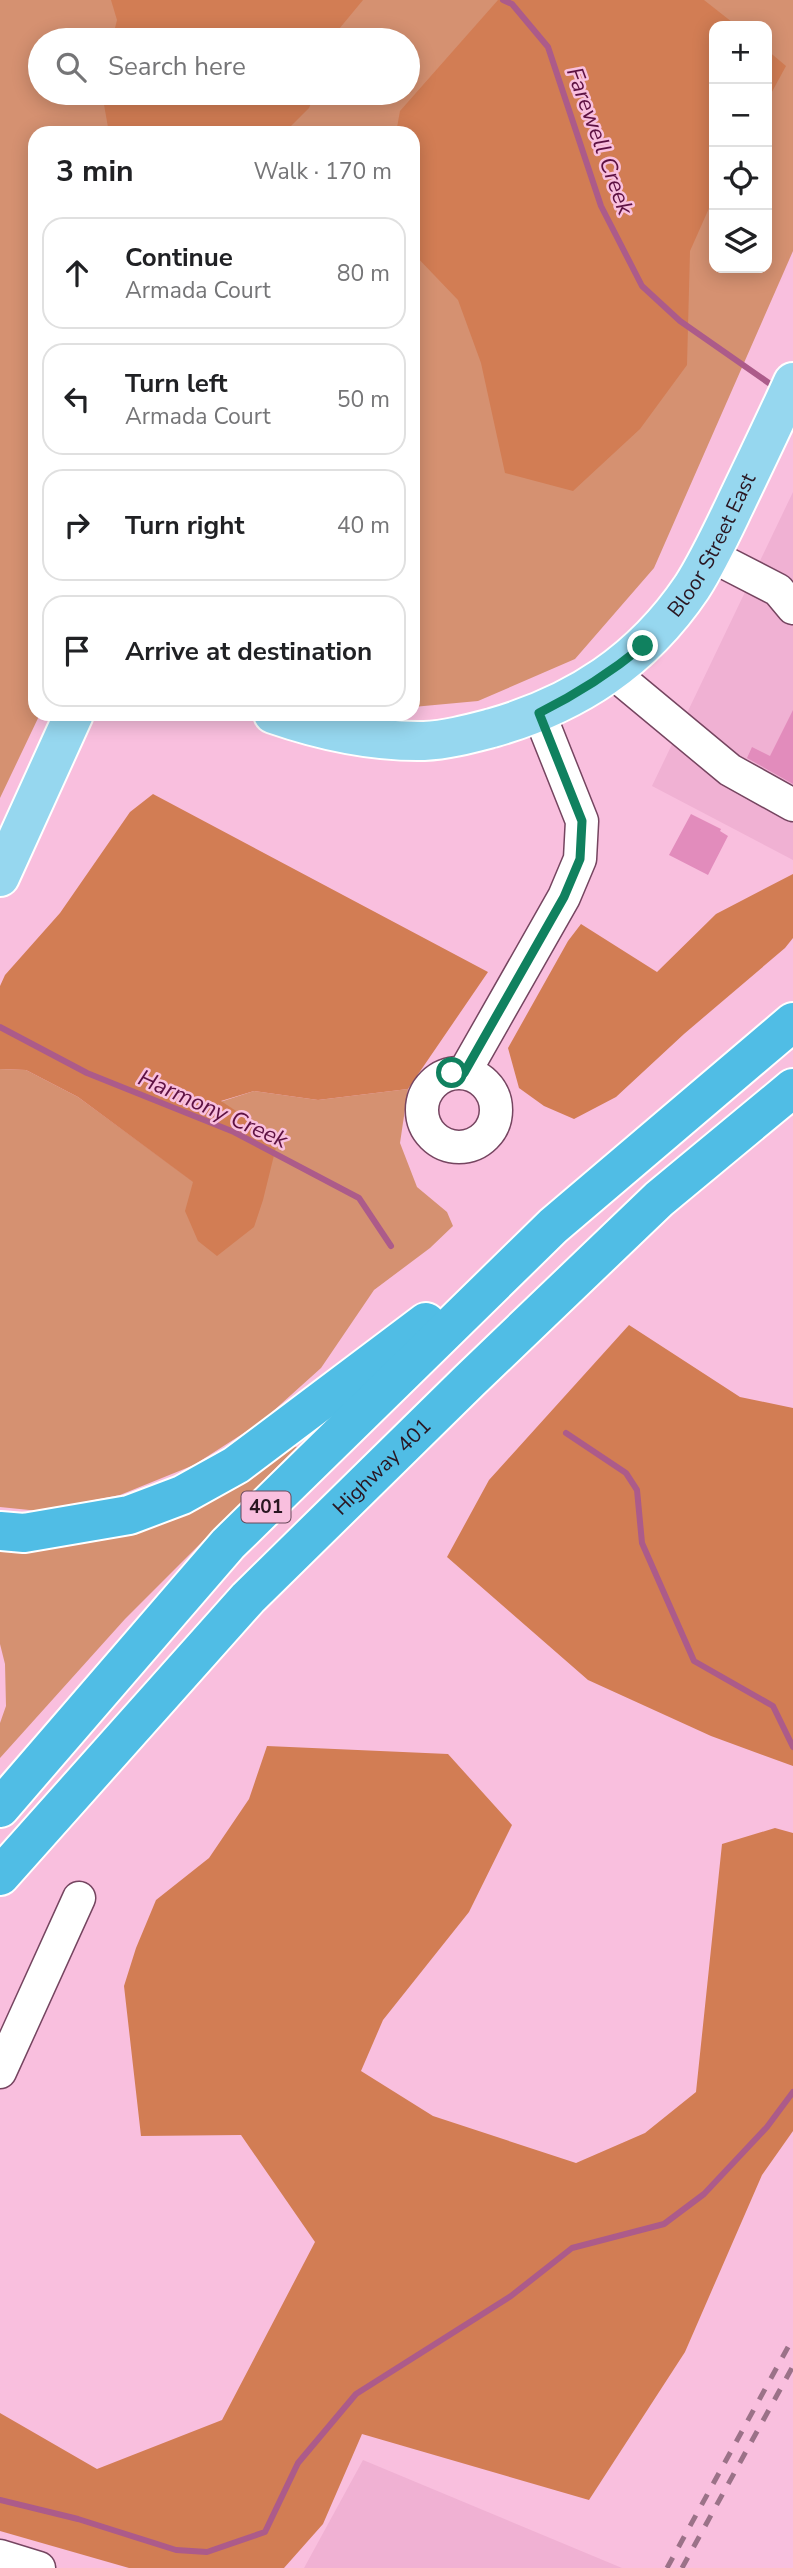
<!DOCTYPE html>
<meta charset="utf-8">
<style>
body{margin:0;font-family:"Nunito Sans",sans-serif;background:#f6f6f6;color:#202124}
.controls{position:absolute;right:21px;top:21px;display:grid;overflow:hidden;border-radius:14px;box-shadow:0 4px 18px #0003}
.controls button{width:63px;height:63px;display:grid;place-items:center;padding:0;border:0;border-bottom:2px solid #e0e0e0;background:#fff;color:#202124;font:35px sans-serif}
.stop{position:absolute;width:21px;height:21px;margin:-16px;border:5px solid #10815f;border-radius:50%;background:#fff}
.stop.end{background:#10815f;border-color:#fff;box-shadow:0 2px 7px #0008}
.list{margin:0;padding:0;list-style:none}
h2{display:flex;justify-content:space-between;align-items:center;height:91px;margin:0;padding:0 28px;font-size:30px}
h2 small{font-size:23px;font-weight:400;color:#757577}
.list li{display:grid;grid-template-columns:46px 1fr auto;gap:21px;align-items:center;box-sizing:border-box;height:112px;margin:0 14px 14px;padding:0 14px;border:2px solid #e0e0e0;border-radius:21px}
.list b{display:block;font-size:26px;white-space:nowrap}
.list p{margin:0;font-size:23px;white-space:nowrap;color:#757577}
.list em{font-size:23px;font-style:normal;color:#757577}
.icon{flex:none;width:38px;height:38px;fill:none;stroke:currentColor;stroke-width:2;stroke-linecap:round;stroke-linejoin:round}
.map{position:relative;flex:none;width:793px;height:2568px;overflow:hidden}
.search{position:absolute;background:#fff;box-shadow:0 4px 18px #0003;left:28px;top:28px;width:392px;height:77px;display:flex;align-items:center;gap:18px;box-sizing:border-box;padding:0 24px;border-radius:38px;color:#757577;font-size:26px}
.panel{position:absolute;background:#fff;box-shadow:0 4px 18px #0003;left:28px;top:126px;width:392px;height:595px;border-radius:21px}
.map>svg:first-child{display:block}
.built{fill:#f0b1d3}
.green{fill:#d59171;fill-rule:evenodd}
.forest{fill:#d27d54}
.lines{fill:none;stroke-linecap:round;stroke-linejoin:round}
.stream{stroke:#ac5b8a;stroke-width:6}
.building{fill:#e28cbc}
.minor-casing{stroke:#754560;stroke-width:35}
.major-casing{stroke:#fff;stroke-width:42}
.highway-casing{stroke:#fff;stroke-width:42}
.minor{stroke:#fff;stroke-width:32}
.major{stroke:#96d7ef;stroke-width:38}
.highway{stroke:#50bde5;stroke-width:38}
.rail{stroke:#9b7288;stroke-width:5;stroke-dasharray:12 12;stroke-linecap:butt}
.route{stroke:#10815f;stroke-width:9}
.labels{text-anchor:middle;dominant-baseline:central;stroke-width:5;stroke-linejoin:round;paint-order:stroke}
.shield{fill:#f9bfde;stroke:#68495a;stroke-width:2}
.shield-label{font-size:19px;font-weight:bold;fill:#2a1621}
.street-label{font-size:21px;fill:#2a1621;stroke:#f9bfde}
.water-label{font-size:23px;font-style:italic;fill:#5d1142;stroke:#f9bfde}
</style>
<div class="map">
<svg width="793" height="2568" viewBox="0 0 793 2568">
<rect width="100%" height="100%" fill="#f9bfde"/>
<!-- built -->
<path class="built" d="M793,492V860L652,786Z
M363,2460L622,2568H304Z"/>
<!-- green -->
<path class="green" d="M0,0H793V251L654,568L575,659L478,701L413,707V133H35V714H40L0,798ZM714,26H767V268H714ZM40,40H408V93H40Z
M0,1069L26,1070L78,1097L194,1182L220,1102L254,1091L318,1100L408,1089L400,1143L417,1187L447,1212L453,1226L430,1248L374,1290L321,1368L261,1422L194,1465L120,1495L39,1511L0,1507Z
M286,1443L297,1447L125,1619L0,1758V1723L6,1706L5,1664L0,1644V1542Z"/>
<!-- forest -->
<path class="forest" d="M111,0H363L339,29L335,40H112L117,20Z
M498,0H704L737,26H714V197L690,251L687,365L640,429L573,491L505,473L481,363L458,300L413,253V133H396L400,111Z
M767,50L786,66L767,101Z
M102,93H315L309,108L284,133H109Z
M153,794L488,972L408,1089L318,1100L254,1091L221,1101L278,1139L263,1200L254,1227L217,1256L198,1241L185,1211L193,1182L78,1097L26,1070L0,1069V986L5,975L60,913L130,812Z
M793,874V938L785,948L684,1034L616,1097L574,1119L544,1106L519,1088L508,1048L568,941L581,924L657,972L716,914Z
M629,1325L740,1397L793,1408V1766L711,1736L588,1680L447,1557L489,1480Z
M267,1746L448,1754L512,1825L469,1912L383,2020L361,2071L433,2116L576,2163L645,2133L696,2092L722,1844L775,1828L793,1833V2131L762,2175L685,2352L589,2500L362,2434L323,2524L284,2568H129L0,2531V2413L97,2469L222,2420L315,2242L241,2135L141,2136L124,1986L136,1948L156,1900L209,1858L249,1799Z"/>
<g class="lines">
<!-- stream -->
<path class="stream" d="M503,0L512,4L548,47L601,206L642,286L680,321L776,388
M0,1027L87,1073L234,1132L359,1198L391,1246
M566,1433L626,1473L637,1490L642,1543L694,1661L773,1706L793,1747
M0,2500L78,2519L176,2550L207,2552L265,2532L298,2463L356,2394L511,2296L572,2248L664,2224L704,2194L767,2127L793,2092"/>
</g>
<!-- building -->
<path class="building" d="M793,710V784L747,758L752,747L770,756Z
M691,814L721,829L720,831L728,836L708,875L669,855Z"/>
<g class="lines">
<defs>
<path id="minor" d="M710,555L778,590L793,608
M612,672L730,770L793,805
M422 1110a37 37 0 1 1 74 0a37 37 0 1 1-74 0Z
M464,1073L564,897L580,859L582,821L539,713
M0,2072L79,1898
M0,2556L39,2568"/>
<g id="major">
<path id="s1" d="M273,714C322,731 372,742 424,741C447,740 469,734 492,728C576,704 642,661 692,587C708,562 721,534 734,507C754,465 774,424 793,382"/>
<path d="M0,877L74,714"/>
</g>
<g id="highway">
<path d="M0,1531L24,1533L129,1515L182,1495L236,1465L426,1322"/>
<path d="M0,1808L228,1544L553,1226L793,1022"/>
<path id="s2" d="M0,1876L248,1598L469,1381L659,1199L793,1088"/>
</g>
</defs>
<!-- minor casing -->
<use href="#minor" class="minor-casing"/>
<!-- major casing -->
<use href="#major" class="major-casing"/>
<!-- highway casing -->
<use href="#highway" class="highway-casing"/>
<!-- minor -->
<use href="#minor" class="minor"/>
<!-- major -->
<use href="#major" class="major"/>
<!-- highway -->
<use href="#highway" class="highway"/>
<!-- rail -->
<path class="rail" d="M667,2568L793,2338
M682,2568L793,2366"/>
</g>
<g class="lines">
<!-- route -->
<path class="route" d="M452,1073H464L564,897L580,859L582,821L539,713C577,694 610,673 643,646"/>
</g>
<g class="labels">
<!-- shield labels -->
<rect class="shield" x="241.5" y="1491.5" width="49" height="31" rx="5"/>
<g class="shield-label">
<text x="266" y="1507">401</text>
</g>
<!-- street labels -->
<g class="street-label">
<text stroke="none"><textPath href="#s1" startOffset="520">Bloor Street East</textPath></text>
<text stroke="none"><textPath href="#s2" startOffset="560">Highway 401</textPath></text>
</g>
<!-- water labels -->
<g class="water-label">
<text transform="translate(600 141) rotate(70)">Farewell Creek</text>
<text transform="translate(213 1109) rotate(24)">Harmony Creek</text>
</g>
</g>
</svg>
<div class="controls">
<button>+</button>
<button>−</button>
<button><svg class="icon" aria-label="locate" viewBox="0 0 24 24"><circle cx="12" cy="12" r="6"/><path d="M12 2v4M12 18v4M2 12h4M18 12h4"/></svg></button>
<button><svg class="icon" aria-label="layers" viewBox="0 0 24 24"><path d="M12 4l9 5-9 5-9-5zM3 14l9 5 9-5"/></svg></button>
</div>
<div class="stop" style="left:452px;top:1073px"></div>
<div class="stop end" style="left:643px;top:646px"></div>
<div class="search"><svg class="icon" aria-label="search" viewBox="0 0 24 24"><circle cx="10" cy="10" r="6"/><path d="M15 15l6 6"/></svg>Search here</div>
<section class="panel">
<h2>3 min<small>Walk · 170 m</small></h2>
<ul class="list">
<li><svg class="icon" aria-label="ahead" viewBox="0 0 24 24"><path d="M12 20V5M6 11l6-6 6 6"/></svg><div><b>Continue</b><p>Armada Court</p></div><em>80 m</em></li>
<li><svg class="icon" aria-label="left" viewBox="0 0 24 24"><path d="M17 20v-9H6M10 6l-5 5 5 5"/></svg><div><b>Turn left</b><p>Armada Court</p></div><em>50 m</em></li>
<li><svg class="icon" aria-label="right" viewBox="0 0 24 24"><path d="M7 20v-9h11M14 6l5 5-5 5"/></svg><div><b>Turn right</b></div><em>40 m</em></li>
<li><svg class="icon" aria-label="arrive" viewBox="0 0 24 24"><path d="M6 21V4h12l-3 4 3 4H6"/></svg><div><b>Arrive at destination</b></div></li>
</ul>
</section>
</div>
